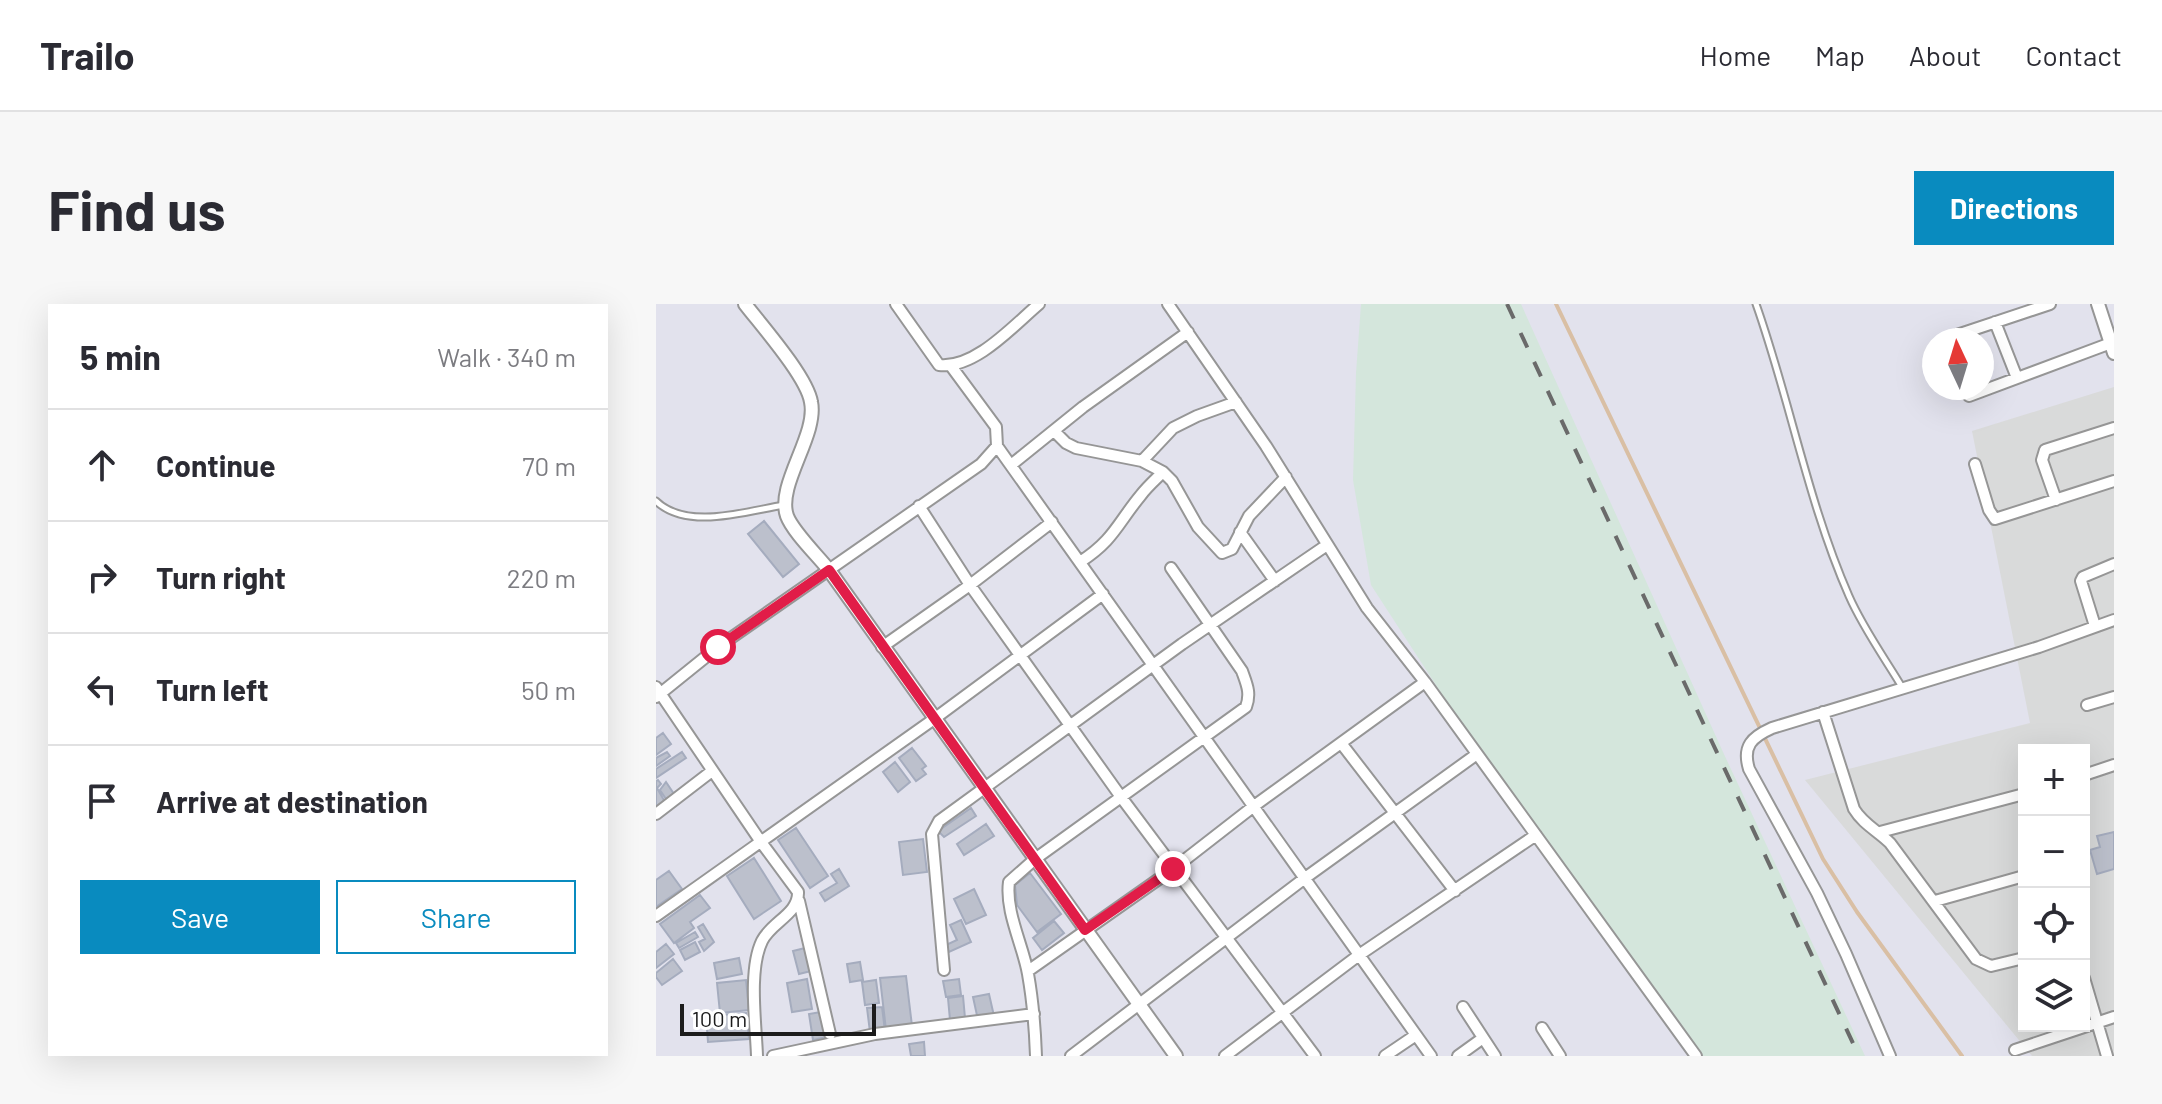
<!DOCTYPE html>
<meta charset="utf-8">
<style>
body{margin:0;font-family:Barlow,sans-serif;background:#f7f7f7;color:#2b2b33}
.controls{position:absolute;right:24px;bottom:24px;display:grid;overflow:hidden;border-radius:0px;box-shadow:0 8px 32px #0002}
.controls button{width:72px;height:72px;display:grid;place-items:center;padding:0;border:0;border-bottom:2px solid #e1e1e2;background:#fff;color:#2b2b33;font:40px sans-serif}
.compass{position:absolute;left:1266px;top:24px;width:72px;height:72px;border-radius:50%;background:#fff;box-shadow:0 8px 32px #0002;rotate:356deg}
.scale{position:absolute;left:24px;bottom:20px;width:196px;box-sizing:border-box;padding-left:8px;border:4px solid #1c1c1c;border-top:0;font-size:22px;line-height:28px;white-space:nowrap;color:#1c1c1c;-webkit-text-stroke:6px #fff;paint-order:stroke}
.stop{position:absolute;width:24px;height:24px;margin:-18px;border:6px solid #e11d48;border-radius:50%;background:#fff}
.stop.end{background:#e11d48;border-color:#fff;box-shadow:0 2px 8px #0008}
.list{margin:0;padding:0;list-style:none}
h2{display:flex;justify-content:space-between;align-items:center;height:104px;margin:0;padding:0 32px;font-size:34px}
h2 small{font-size:26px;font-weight:400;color:#7c7c81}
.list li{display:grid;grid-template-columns:52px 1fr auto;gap:24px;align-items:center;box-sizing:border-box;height:112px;padding:0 32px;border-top:2px solid #e1e1e2}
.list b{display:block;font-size:30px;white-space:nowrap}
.list em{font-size:26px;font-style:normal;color:#7c7c81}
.actions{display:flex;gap:16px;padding:24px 32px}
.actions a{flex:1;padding:18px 0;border:2px solid #098bbf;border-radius:0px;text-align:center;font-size:28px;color:#098bbf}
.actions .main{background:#098bbf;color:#fff}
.icon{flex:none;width:44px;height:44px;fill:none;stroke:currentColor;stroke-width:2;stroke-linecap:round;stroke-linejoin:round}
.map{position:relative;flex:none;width:1458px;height:752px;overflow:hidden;border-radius:0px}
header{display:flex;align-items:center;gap:48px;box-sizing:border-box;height:112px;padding:0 40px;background:#fff;border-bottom:2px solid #e1e1e2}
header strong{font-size:38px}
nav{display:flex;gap:44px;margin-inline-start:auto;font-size:28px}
.intro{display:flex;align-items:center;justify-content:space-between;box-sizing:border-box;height:192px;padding:0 48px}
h1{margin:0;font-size:56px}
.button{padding:20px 36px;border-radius:0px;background:#098bbf;color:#fff;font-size:28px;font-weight:700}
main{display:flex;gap:48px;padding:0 48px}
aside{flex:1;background:#fff;border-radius:0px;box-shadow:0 8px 32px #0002}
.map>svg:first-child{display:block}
.residential{fill:#d9dada;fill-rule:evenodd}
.industrial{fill:#d4e6dc}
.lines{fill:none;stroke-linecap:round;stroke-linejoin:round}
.stream{stroke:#d9bfa4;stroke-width:4}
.building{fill:#bcc0cc;stroke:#a5acbe;stroke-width:2}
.service-casing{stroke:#969696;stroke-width:9}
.minor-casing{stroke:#969696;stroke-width:14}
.tertiary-casing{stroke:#969696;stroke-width:16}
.service{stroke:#fff;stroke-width:5}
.minor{stroke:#fff;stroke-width:10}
.tertiary{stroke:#fff;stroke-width:12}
.rail{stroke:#6a6a6a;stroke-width:4;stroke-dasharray:16 16;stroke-linecap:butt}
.route{stroke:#e11d48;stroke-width:10}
</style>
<header>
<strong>Trailo</strong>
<nav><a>Home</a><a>Map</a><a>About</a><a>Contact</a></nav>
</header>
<div class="intro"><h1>Find us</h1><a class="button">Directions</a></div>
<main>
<aside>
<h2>5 min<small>Walk · 340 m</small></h2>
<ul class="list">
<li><svg class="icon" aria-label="ahead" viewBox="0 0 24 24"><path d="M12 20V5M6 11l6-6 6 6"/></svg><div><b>Continue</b></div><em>70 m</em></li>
<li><svg class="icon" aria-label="right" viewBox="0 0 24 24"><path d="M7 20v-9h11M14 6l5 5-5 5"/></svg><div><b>Turn right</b></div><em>220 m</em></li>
<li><svg class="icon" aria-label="left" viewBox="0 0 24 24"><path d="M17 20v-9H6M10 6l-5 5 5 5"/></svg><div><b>Turn left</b></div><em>50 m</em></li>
<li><svg class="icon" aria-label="arrive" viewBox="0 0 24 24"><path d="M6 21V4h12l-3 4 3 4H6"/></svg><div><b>Arrive at destination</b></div></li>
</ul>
<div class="actions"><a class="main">Save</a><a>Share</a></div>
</aside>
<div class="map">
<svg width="1458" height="752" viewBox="0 0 1458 752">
<rect width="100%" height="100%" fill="#e2e2ed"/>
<!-- residential -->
<path class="residential" d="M1458,83V752H1376L1149,476L1374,419L1316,127ZM1368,446H1428V722H1368Z"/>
<!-- industrial -->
<path class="industrial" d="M705,0H865L1067,448L1209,752H1044L789,395L715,281L697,176L700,69Z"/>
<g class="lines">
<!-- stream -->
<path class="stream" d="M900,0L1167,555L1201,608L1306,752"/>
</g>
<!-- building -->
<path class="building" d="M108,217L143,260L127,273L92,230Z
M7,429L15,440L0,451V434Z
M256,444L270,462L266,465L270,470L260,477L243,454Z
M11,448L14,452L0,462V454Z
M26,448L30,454L0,474V465Z
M239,458L254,478L242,488L227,468Z
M2,476L5,480L1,484L9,498L0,503V477Z
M10,478L18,490L10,495L4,486Z
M315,504L320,512L288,533L282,527Z
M330,520L338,532L308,551L301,540Z
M140,524L172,572L154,584L122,536Z
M1458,528V565L1441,570L1434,546L1444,543L1441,532Z
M267,535L271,568L247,571L243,538Z
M98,554L125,597L98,615L71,572Z
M183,565L193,582L169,597L164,589L181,579L175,570Z
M13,567L26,585L0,603V576Z
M374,569L405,610L381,628L361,601L359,581Z
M318,585L330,611L310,620L298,595Z
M44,591L54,604L34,618L38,624L18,639L4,620Z
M305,616L315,638L293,648L290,641L301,636L294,621Z
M398,617L408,629L386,646L377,634Z
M47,620L58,638L48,647L43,638L49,635L42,623Z
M39,628L42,633L23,644L20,639Z
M39,638L44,648L29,656L24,646Z
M10,640L18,650L0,664V648Z
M153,643L159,666L143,670L137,647Z
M83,654L86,670L61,675L58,659Z
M17,655L26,667L6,681L0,673V669Z
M204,658L207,676L194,678L191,660Z
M250,672L256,722L230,726L224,674Z
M151,675L156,705L136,708L131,679Z
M303,675L305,691L290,693L287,677Z
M90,676L93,706L64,709L61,679Z
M220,676L223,699L209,701L206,678Z
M333,690L338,712L322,716L317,693Z
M307,692L309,714L294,716L292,694Z
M226,703L229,727L214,728L211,704Z
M171,707L176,732L157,736L153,710Z
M90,709L93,735L52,738L50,712Z
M268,738L269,752H255L253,740Z"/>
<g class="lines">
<defs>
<path id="service" d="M1100,0C1134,96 1152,199 1193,292C1207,324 1228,353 1246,383
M0,197C31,227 91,207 128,201"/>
<path id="minor" d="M240,0L283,61C319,65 357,22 383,0
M512,0L610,142L711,304L769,378L1040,752
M1339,18L1361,74
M1301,31L1394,0
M1313,92L1455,39
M398,127L410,139L420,144L486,157L507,168L516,177L542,223L566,249L576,245L593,212L630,173
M341,142L775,752
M486,157L517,124L541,112L580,98
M1319,160L1333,206L1339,215L1458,177
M355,161L427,103L532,28
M1400,196L1386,156L1389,146L1458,124
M263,202L314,281L465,493L659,752
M584,228L619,277
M424,258C458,236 461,220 485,191C491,183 500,175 507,168
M1439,322L1425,277L1427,273L1458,260
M226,343L314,281L396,218
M0,383L105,538L142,588C143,610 115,618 106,637C92,666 100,720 101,752
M0,393L62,343L325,160L341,142L340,123L295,62
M1431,401L1458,393
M1167,408L1198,505C1207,520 1222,527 1234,539L1320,655L1335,662L1368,654
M685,439L799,587
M1428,471L1458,461
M0,510L56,467
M1224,528L1368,490
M143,597L174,730
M1279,597L1368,572
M0,612L278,415L447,290
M288,666L276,530L283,517L526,340L671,241
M372,667L517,565L598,502L769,378
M1428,674L1451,752
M807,703L839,752
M886,724L904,752
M1359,746L1458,713
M117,752L219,730L378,710
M380,752C379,724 377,698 372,670C367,641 349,608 353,578L379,555L590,403C595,389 591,381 586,367L515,264
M415,752L649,574L821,450
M569,752L703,651L880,531
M729,752L760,731
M802,752L827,734
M1234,752L1190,650L1161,589L1093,465C1086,442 1096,433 1116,424L1383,343L1458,316"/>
<path id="tertiary" d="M89,0C106,22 151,73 155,98C162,131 120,181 131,212C137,228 162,252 173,266L520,752
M1442,0L1458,49"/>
</defs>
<!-- service casing -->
<use href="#service" class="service-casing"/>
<!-- minor casing -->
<use href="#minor" class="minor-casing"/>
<!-- tertiary casing -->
<use href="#tertiary" class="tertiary-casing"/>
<!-- service -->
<use href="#service" class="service"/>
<!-- minor -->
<use href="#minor" class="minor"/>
<!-- tertiary -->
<use href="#tertiary" class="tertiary"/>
<!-- rail -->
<path class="rail" d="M851,0L1203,752"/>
</g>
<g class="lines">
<!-- route -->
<path class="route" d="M62,343L173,266L429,626L517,565"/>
</g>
</svg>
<div class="controls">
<button>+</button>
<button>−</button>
<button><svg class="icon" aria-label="locate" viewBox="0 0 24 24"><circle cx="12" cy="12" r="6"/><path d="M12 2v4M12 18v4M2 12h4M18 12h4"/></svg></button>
<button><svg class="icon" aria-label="layers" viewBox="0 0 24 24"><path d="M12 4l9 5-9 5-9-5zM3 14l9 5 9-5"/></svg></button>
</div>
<svg class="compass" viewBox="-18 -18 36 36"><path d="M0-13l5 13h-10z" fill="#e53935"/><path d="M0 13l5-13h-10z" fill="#7c7c81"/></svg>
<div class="scale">100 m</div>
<div class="stop" style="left:62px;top:343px"></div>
<div class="stop end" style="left:517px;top:565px"></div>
</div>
</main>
